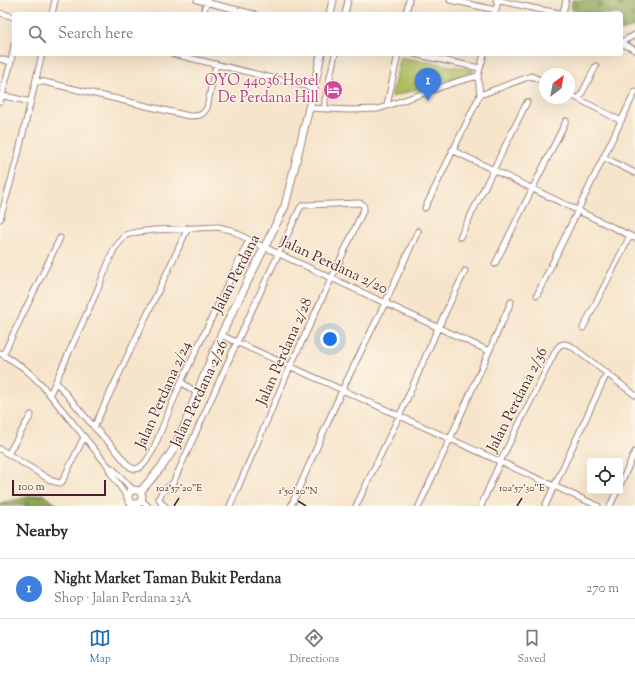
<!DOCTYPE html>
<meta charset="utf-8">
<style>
body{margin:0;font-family:"Sorts Mill Goudy",serif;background:#f2f2f3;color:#2b2b33}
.controls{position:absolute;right:12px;bottom:12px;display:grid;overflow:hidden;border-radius:4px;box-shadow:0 4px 16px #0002}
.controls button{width:36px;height:36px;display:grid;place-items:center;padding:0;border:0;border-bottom:1px solid #e1e1e2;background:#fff;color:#2b2b33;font:20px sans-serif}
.compass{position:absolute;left:539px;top:68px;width:36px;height:36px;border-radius:50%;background:#fff;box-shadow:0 4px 16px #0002;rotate:32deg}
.scale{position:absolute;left:12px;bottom:10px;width:94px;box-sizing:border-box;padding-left:4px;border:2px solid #4a1f2b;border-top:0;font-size:11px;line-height:14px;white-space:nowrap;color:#4a1f2b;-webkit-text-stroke:3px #fcf5e5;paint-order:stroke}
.you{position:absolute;left:330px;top:339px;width:14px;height:14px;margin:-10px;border:3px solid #fff;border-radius:50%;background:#1a73e8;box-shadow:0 0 0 6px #1a73e833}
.badge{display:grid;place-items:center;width:26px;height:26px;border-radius:50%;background:#1f6fb2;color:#fff;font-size:13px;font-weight:700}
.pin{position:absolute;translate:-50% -33px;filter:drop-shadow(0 1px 2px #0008)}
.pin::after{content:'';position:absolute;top:21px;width:14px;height:12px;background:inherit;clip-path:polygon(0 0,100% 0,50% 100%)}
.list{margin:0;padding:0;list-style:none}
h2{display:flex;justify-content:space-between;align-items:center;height:52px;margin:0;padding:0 16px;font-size:17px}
h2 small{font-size:13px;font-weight:400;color:#7c7c81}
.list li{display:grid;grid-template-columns:26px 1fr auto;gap:12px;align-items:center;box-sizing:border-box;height:60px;padding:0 16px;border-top:1px solid #e1e1e2}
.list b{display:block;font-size:15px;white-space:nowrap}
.list p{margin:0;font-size:13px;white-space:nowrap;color:#7c7c81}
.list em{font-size:13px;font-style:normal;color:#7c7c81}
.icon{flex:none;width:22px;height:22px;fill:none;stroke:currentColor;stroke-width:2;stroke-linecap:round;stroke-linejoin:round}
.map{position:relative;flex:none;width:635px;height:506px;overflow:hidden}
.search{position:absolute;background:#fff;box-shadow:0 4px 16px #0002;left:12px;right:12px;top:12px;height:44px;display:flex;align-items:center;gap:10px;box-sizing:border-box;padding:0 14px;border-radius:4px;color:#7c7c81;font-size:15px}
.sheet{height:112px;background:#fff}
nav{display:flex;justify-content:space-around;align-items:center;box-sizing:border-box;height:56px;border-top:1px solid #e1e1e2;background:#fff;font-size:11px;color:#7c7c81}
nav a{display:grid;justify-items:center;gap:2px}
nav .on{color:#1f6fb2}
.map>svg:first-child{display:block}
.forest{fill:url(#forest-firs);stroke:#6a6241}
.park{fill:#acbe61;stroke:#7b6e46}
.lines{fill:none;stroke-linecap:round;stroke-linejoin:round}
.street-casing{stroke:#a0827b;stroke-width:7}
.secondary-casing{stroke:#a0827b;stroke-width:9}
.street{stroke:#fff;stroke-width:5}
.secondary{stroke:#fff;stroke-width:7}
.ticks{fill:none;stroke:#4a1f2b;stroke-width:1.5}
.labels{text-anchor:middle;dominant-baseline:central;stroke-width:3;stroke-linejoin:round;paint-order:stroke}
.hotel-label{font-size:15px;fill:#b23c85;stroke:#fcf5e5;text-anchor:end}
.street-label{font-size:15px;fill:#4a1f2b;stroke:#fcf5e5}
.ticks-label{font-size:10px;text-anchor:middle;fill:#4a1f2b;stroke:#fcf5e5;stroke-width:3;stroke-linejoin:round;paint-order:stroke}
</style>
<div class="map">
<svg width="635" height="506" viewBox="0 0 635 506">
<defs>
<pattern id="forest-firs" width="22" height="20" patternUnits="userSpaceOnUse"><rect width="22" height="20" fill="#89a557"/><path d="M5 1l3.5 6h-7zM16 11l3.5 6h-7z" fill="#728648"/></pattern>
</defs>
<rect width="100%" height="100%" fill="#fcf5e5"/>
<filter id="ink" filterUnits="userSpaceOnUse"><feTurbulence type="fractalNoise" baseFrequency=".025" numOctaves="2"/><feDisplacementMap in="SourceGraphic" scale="8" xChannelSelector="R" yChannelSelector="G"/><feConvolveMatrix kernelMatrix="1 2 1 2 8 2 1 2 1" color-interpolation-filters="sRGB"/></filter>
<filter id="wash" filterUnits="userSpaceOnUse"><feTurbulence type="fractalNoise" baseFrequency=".012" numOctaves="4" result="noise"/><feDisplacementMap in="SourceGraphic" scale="16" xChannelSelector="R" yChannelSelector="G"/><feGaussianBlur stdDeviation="0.9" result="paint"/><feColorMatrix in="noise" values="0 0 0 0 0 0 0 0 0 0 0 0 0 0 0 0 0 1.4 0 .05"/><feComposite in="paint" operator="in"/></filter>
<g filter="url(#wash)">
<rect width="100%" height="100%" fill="#f6e4cb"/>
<!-- forest -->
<path class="forest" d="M572,0H635V27L621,31V14H583L571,9Z
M42,494L59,506H0V503Z"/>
<!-- park -->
<path class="park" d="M401,57L473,70V72L391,97Z"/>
</g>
<g filter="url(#ink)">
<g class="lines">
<defs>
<path id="street" d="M197,0L254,14
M450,0L496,10
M496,0L537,9L565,14
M0,13L14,17
M563,13L566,0
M52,14L55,0
M203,14L207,0
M345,14L348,0
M406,14L409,0
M495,14L498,1
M621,42L635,35
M621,43L635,50
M173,54L314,88
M414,54L480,68
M0,59L11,62
M36,80L189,116C199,116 202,116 207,108L216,64
M569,94L621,121
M0,95L31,102
M480,95L478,76L484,54
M579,99L596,66
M0,102L11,62L14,45
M387,105L398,54
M308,108L350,110L378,109L456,82L478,76
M325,109V100L335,54
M452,150L635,238
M603,157L635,173
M425,208L480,95L531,76L545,82
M0,219L16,163L42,54
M460,237L527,102
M495,264L566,121
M537,295L635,92
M583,328L630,236
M221,335L598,506
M0,353L24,368L41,384L108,466L114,470L133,490
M3,355L60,238
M56,382L94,427L113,447L127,464L130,467L135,469L139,468L145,463L153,450L181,382L249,240
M181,382L197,393
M50,394L97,291L114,249L126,235L137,232L155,230L218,227L231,230L249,240L489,351
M94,427L188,228
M0,449L52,481L60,483L62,482L84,437
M8,454L31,415
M108,466L110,472L128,498
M620,485L635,452
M142,501L148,506
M134,505L136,506
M165,506L161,503L159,498L162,492L173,483L237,342L300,208L303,205H307L359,203C363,204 364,205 364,209L290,367L230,506
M291,506L342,390L385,303L418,231
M356,506L403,408L438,328L465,271
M419,506L450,439L511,302
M481,506L500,462L555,352C559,344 563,342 571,346L635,395
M545,506L607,373
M610,506L617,491"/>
<path id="secondary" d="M330,14L333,0
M128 497a7 7 0 1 1 14 0a7 7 0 1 1-14 0Z
M140,492L163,465L173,450L185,425L197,393L221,335L285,206L314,88L321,54"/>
</defs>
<!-- street casing -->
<use href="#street" class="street-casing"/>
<!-- secondary casing -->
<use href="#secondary" class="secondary-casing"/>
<!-- street -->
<use href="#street" class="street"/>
<!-- secondary -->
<use href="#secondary" class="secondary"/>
</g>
</g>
<!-- ticks -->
<path class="ticks" d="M298,501L306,506M174,506L179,498M517,506L522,498"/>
<!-- icons -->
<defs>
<symbol id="hotel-disc" viewBox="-11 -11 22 22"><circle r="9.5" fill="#d1479c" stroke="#fcf5e5"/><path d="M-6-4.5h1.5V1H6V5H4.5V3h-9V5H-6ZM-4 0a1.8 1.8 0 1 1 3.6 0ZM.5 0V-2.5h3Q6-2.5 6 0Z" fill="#fff"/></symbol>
</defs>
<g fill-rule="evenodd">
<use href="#hotel-disc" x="322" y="79" width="22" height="22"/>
</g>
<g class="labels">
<!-- hotel labels -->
<g class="hotel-label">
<text x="319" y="81">OYO 44036 Hotel<tspan x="319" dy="17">De Perdana Hill</tspan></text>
</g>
<!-- street labels -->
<g class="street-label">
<text transform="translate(334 266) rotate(25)">Jalan Perdana 2/20</text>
<text transform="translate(237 274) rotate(-63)">Jalan Perdana</text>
<text transform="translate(285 352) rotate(-66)">Jalan Perdana 2/28</text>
<text transform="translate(200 394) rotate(-65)">Jalan Perdana 2/26</text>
<text transform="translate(164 395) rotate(-66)">Jalan Perdana 2/24</text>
<text transform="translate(518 400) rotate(-63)">Jalan Perdana 2/36</text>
</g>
</g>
<g class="ticks-label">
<text x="179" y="491">102°57'20"E</text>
<text x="522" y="491">102°57'30"E</text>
<text x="298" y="494">1°50'20"N</text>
</g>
</svg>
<div class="controls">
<button><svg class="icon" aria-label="locate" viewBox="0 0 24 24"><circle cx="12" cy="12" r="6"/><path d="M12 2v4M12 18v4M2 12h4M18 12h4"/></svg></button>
</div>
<svg class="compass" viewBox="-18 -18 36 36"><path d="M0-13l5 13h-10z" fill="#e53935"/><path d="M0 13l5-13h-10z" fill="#7c7c81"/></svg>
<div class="scale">100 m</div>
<div class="you"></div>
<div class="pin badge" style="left:428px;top:101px;background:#3f7fe0">1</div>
<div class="search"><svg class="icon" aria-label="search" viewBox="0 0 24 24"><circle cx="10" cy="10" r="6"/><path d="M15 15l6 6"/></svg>Search here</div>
</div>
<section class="sheet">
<h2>Nearby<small></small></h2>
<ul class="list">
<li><span class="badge" style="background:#3f7fe0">1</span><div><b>Night Market Taman Bukit Perdana</b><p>Shop · Jalan Perdana 23A</p></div><em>270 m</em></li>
</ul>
</section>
<nav>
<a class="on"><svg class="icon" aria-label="map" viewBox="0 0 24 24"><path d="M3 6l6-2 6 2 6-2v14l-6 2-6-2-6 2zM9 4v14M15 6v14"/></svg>Map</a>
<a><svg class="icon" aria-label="directions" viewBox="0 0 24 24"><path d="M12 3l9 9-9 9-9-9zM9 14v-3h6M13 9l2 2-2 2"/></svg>Directions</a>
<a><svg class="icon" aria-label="saved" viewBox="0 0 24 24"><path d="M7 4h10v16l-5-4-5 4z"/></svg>Saved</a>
</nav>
